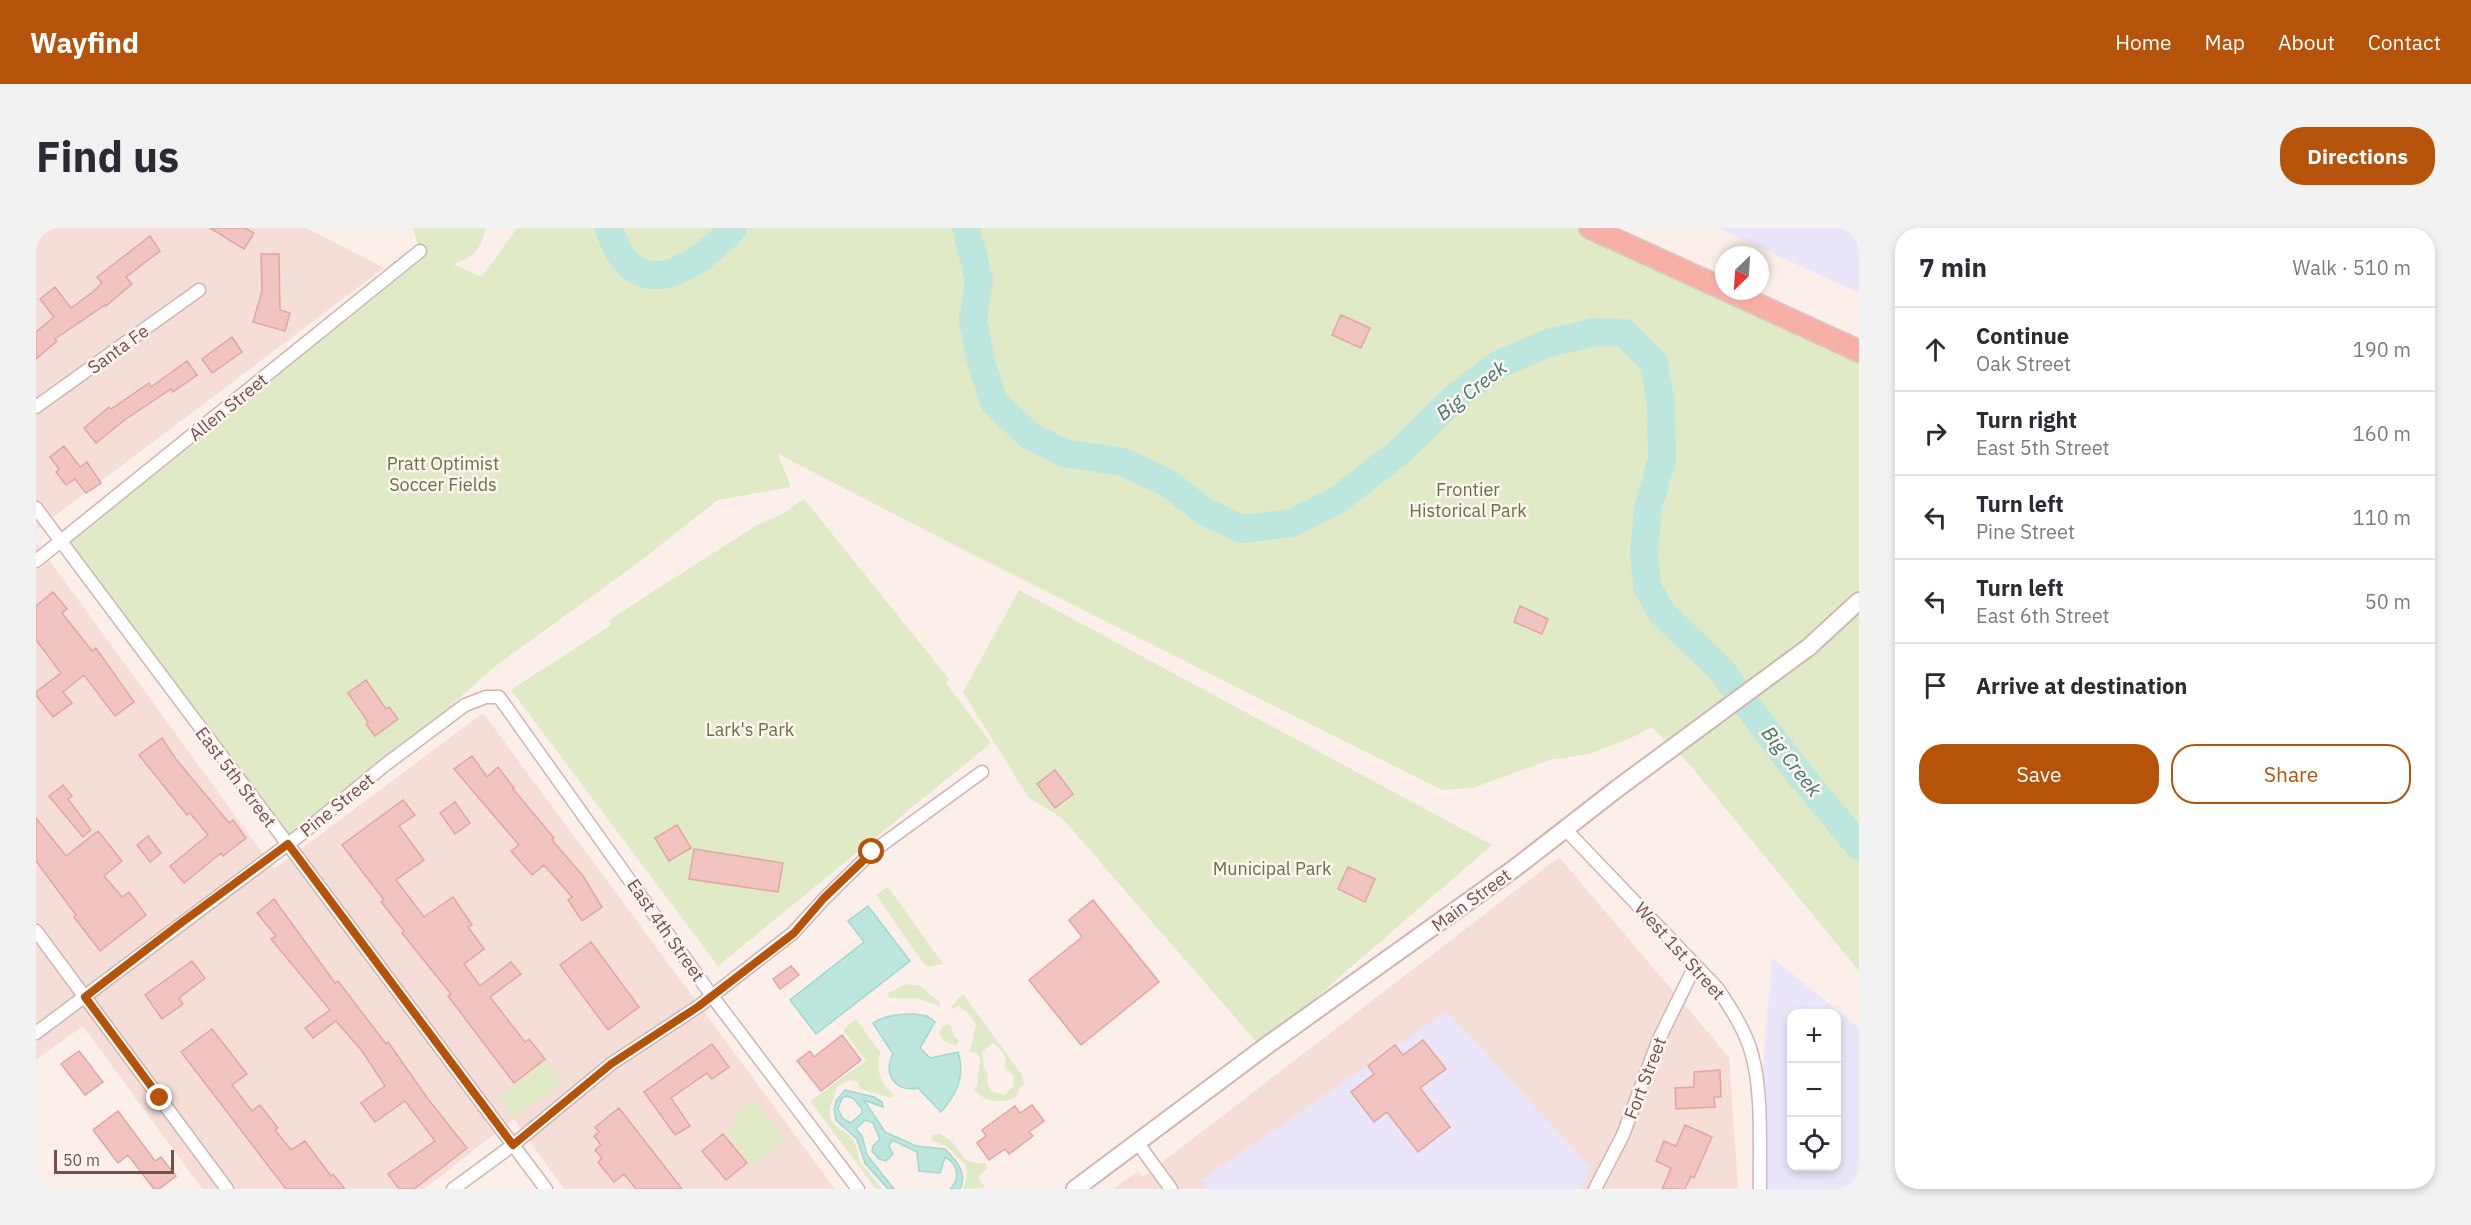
<!DOCTYPE html>
<meta charset="utf-8">
<style>
body{margin:0;font-family:"IBM Plex Sans",sans-serif;background:#f2f2f3;color:#2b2b33}
.controls{position:absolute;right:18px;bottom:18px;display:grid;overflow:hidden;border-radius:12px;box-shadow:0 3px 9px #0003}
.controls button{width:54px;height:54px;display:grid;place-items:center;padding:0;border:0;border-bottom:2px solid #e1e1e2;background:#fff;color:#2b2b33;font:30px sans-serif}
.compass{position:absolute;left:1679px;top:18px;width:54px;height:54px;border-radius:50%;background:#fff;box-shadow:0 3px 9px #0003;rotate:205deg}
.scale{position:absolute;left:18px;bottom:15px;width:120px;box-sizing:border-box;padding-left:6px;border:3px solid #764e4d;border-top:0;font-size:16px;line-height:21px;white-space:nowrap;color:#764e4d;-webkit-text-stroke:4px #fff4ef;paint-order:stroke}
.stop{position:absolute;width:18px;height:18px;margin:-14px;border:4px solid #b45309;border-radius:50%;background:#fff}
.stop.end{background:#b45309;border-color:#fff;box-shadow:0 2px 6px #0008}
.list{margin:0;padding:0;list-style:none}
h2{display:flex;justify-content:space-between;align-items:center;height:78px;margin:0;padding:0 24px;font-size:26px}
h2 small{font-size:20px;font-weight:400;color:#7c7c81}
.list li{display:grid;grid-template-columns:39px 1fr auto;gap:18px;align-items:center;box-sizing:border-box;height:84px;padding:0 24px;border-top:2px solid #e1e1e2}
.list b{display:block;font-size:22px;white-space:nowrap}
.list p{margin:0;font-size:20px;white-space:nowrap;color:#7c7c81}
.list em{font-size:20px;font-style:normal;color:#7c7c81}
.actions{display:flex;gap:12px;padding:18px 24px}
.actions a{flex:1;padding:14px 0;border:2px solid #b45309;border-radius:24px;text-align:center;font-size:21px;color:#b45309}
.actions .main{background:#b45309;color:#fff}
.icon{flex:none;width:33px;height:33px;fill:none;stroke:currentColor;stroke-width:2;stroke-linecap:round;stroke-linejoin:round}
.map{position:relative;flex:none;width:1823px;height:961px;overflow:hidden;border-radius:24px}
header{display:flex;align-items:center;gap:36px;box-sizing:border-box;height:84px;padding:0 30px;background:#b45309;color:#fff}
header strong{font-size:28px}
nav{display:flex;gap:33px;margin-inline-start:auto;font-size:21px}
.intro{display:flex;align-items:center;justify-content:space-between;box-sizing:border-box;height:144px;padding:0 36px}
h1{margin:0;font-size:42px}
.button{padding:15px 27px;border-radius:24px;background:#b45309;color:#fff;font-size:21px;font-weight:700}
main{display:flex;gap:36px;padding:0 36px}
aside{flex:1;background:#fff;border-radius:24px;box-shadow:0 3px 9px #0003}
.map>svg:first-child{display:block}
.residential{fill:#f4ded7}
.education{fill:#ebe5f9;fill-rule:evenodd}
.green{fill:#e0eac7;fill-rule:evenodd}
.water{fill:#bde6de;stroke:#a4d7ce;stroke-width:1.5;fill-rule:evenodd}
.lines{fill:none;stroke-linecap:round;stroke-linejoin:round}
.river{stroke:#bde6de;stroke-width:28}
.building{fill:#f1c4c1;stroke:#e3a5a2;stroke-width:1.5}
.minor-casing{stroke:#d0b5b1;stroke-width:15}
.tertiary-casing{stroke:#d0b5b1;stroke-width:20}
.trunk-casing{stroke:#d6caca;stroke-width:24}
.minor{stroke:#fff;stroke-width:12}
.tertiary{stroke:#fff;stroke-width:16}
.trunk{stroke:#f6b0a6;stroke-width:21}
.route{stroke:#b45309;stroke-width:8}
.labels{text-anchor:middle;dominant-baseline:central;stroke-width:5;stroke-linejoin:round;paint-order:stroke}
.street-label{font-size:18px;fill:#764e4d;stroke:#fff4ef}
.park-label{font-size:18px;fill:#627542;stroke:#fff4ef}
.water-label{font-size:20px;font-style:italic;fill:#407b71;stroke:#fff4ef}
</style>
<header>
<strong>Wayfind</strong>
<nav><a>Home</a><a>Map</a><a>About</a><a>Contact</a></nav>
</header>
<div class="intro"><h1>Find us</h1><a class="button">Directions</a></div>
<main>
<div class="map">
<svg width="1823" height="961" viewBox="0 0 1823 961">
<rect width="100%" height="100%" fill="#fceee9"/>
<!-- residential -->
<path class="residential" d="M0,0H270L348,40L0,302Z
M0,314L238,641L447,485L799,961H528L478,891L388,961H166L47,798L0,832Z
M1523,629L1693,829L1702,961H1077L1102,943L1107,949Z"/>
<!-- education -->
<path class="education" d="M1682,0H1823V65Z
M1736,730L1823,800V961H1724L1722,903ZM1756,786H1800V938H1756Z
M1411,783L1555,940L1544,961H1172L1165,952Z"/>
<!-- green -->
<path class="green" d="M377,0H449C447,20 436,31 417,36L446,49L481,0H1554L1823,123V743L1654,537L1616,499L1595,510L1553,526L1513,532L1437,560L1406,562L922,319L742,226L755,259L682,272L599,337L458,439L349,537L252,616L24,314L382,18Z
M768,271L913,451L910,455L955,515L682,738L475,462L575,397L573,392L721,297L746,286Z
M983,362L1456,617L1224,818L1026,590L992,569L927,464Z
M852,659L907,736L893,739L888,736L840,667Z
M870,756L884,758L904,775V778L881,770H853L851,766Z
M927,766L986,847L988,857L983,860L980,869C967,876 946,875 938,860L941,858L944,831L941,825L934,824L940,796L932,785L922,778L917,781L915,779ZM956,815C965,819 971,828 969,839L978,849V858L968,867L955,863L951,855L952,846L948,840L946,824Z
M820,791L844,824C841,843 842,853 857,866L855,870L824,861L822,854L814,852L801,859L794,880V889L798,897L814,908L820,918L824,934L846,961H840L774,873L830,833L807,802Z
M912,796L915,798L917,807L923,812L920,818L908,813L903,805L907,798Z
M509,834L525,855L478,890L463,869Z
M718,872L749,913L716,938L691,904L703,895L697,887Z
M904,906C928,915 919,938 950,935L951,940L942,949L949,960L927,961L931,950L930,938L912,919L895,912L897,907Z"/>
<!-- water -->
<path class="water" d="M832,678L874,733L780,806L754,772L828,714L812,693Z
M878,786L891,788L899,794L884,820L894,830L922,824C930,848 920,867 905,884L882,860C860,865 846,846 857,826L837,795C850,787 863,786 878,786Z
M809,862L838,869L846,874L847,879L828,872L849,904L880,918L909,921C920,932 932,945 924,961H914C925,951 922,936 909,929L904,945L883,943L881,924L856,912L853,918L857,926L850,933L843,931L836,923L837,918L844,911L837,895L829,892L820,901L826,908L831,927L858,961H852L829,935L821,911L800,892L798,882L800,873ZM811,868L818,871L826,881V885L815,895L807,891L802,881L806,870Z"/>
<g class="lines">
<!-- river -->
<path class="river" d="M573,0C597,80 658,43 697,0
M930,0L943,52L937,92L945,134L958,174L994,208L1028,225L1087,234L1132,255L1169,284L1206,301L1256,295L1300,273L1363,224L1422,167L1461,137L1512,115L1560,104L1588,105L1618,135L1625,178L1626,231L1612,280L1608,325L1611,358L1625,384L1684,441L1761,543L1823,618"/>
</g>
<!-- building -->
<path class="building" d="M174,0H209L218,5L208,21Z
M114,8L124,23L90,49L96,56L70,78L69,77L19,111L21,113L0,131V104L18,89L4,71L19,59L35,80L58,63L66,55L61,49Z
M225,26H243L244,82L254,85L249,103L217,94L226,63Z
M1305,87L1334,100L1325,120L1296,107Z
M196,109L206,124L176,145L166,131Z
M151,133L161,147L137,164L135,161L90,191L60,215L48,200L73,179L75,181L113,155L115,159Z
M28,218L44,239L51,234L65,255L50,265L39,251L30,257L20,244L23,241L14,229Z
M17,364L31,381L26,385L56,423L60,420L98,474L79,488L48,447L27,464L36,475L17,489L0,467V464L25,445L0,412V378Z
M1484,378L1512,391L1506,406L1478,394Z
M330,452L350,481L353,479L362,491L339,508L330,496L332,494L312,465Z
M126,510L139,530L193,595L197,592L210,610L187,628L185,625L148,655L134,638L172,607L154,585L151,587L103,527Z
M436,528L451,549L462,539L478,560L477,561L518,610L516,612L547,648L566,679L546,693L532,672L536,669L508,637L496,647L475,623L483,617L418,541Z
M1019,542L1037,566L1019,580L1001,556Z
M27,557L36,568L32,571L55,602L47,609L13,568Z
M367,572L379,587L363,598L388,632L360,652L388,689L417,669L436,697L432,699L448,721L428,736L444,758L475,734L485,746L454,769L489,814L493,811L509,831L478,855L412,768L415,766L366,705L368,703L345,674L348,672L306,617Z
M419,574L434,595L419,606L404,585Z
M0,590L30,628L62,603L86,633L68,648L86,669L93,664L110,687L64,723L38,689L40,687L0,633Z
M641,597L655,620L633,633L619,610Z
M112,608L125,625L114,634L101,617Z
M658,621L747,635L742,664L653,651Z
M1312,639L1339,651L1329,674L1302,661Z
M238,671L299,755L302,753L350,816L352,814L392,871L431,920L378,961H363L352,946L399,913L369,873L339,894L325,875L349,858L326,823L300,793L277,810L269,800L294,782L235,711L240,708L221,685Z
M1057,672L1123,754L1045,817L993,752L1046,709L1033,692Z
M555,714L603,779L572,802L524,737Z
M156,733L169,750L143,770L147,776L126,791L109,767Z
M755,738L763,747L744,761L737,751Z
M176,801L211,846L196,857L216,883L224,877L242,900L239,902L255,922L269,913L295,948L297,946L309,961H250L145,824Z
M806,807L825,832L785,863L761,833L774,823L778,829Z
M1387,812L1410,841L1384,860L1414,899L1382,924L1351,884L1338,894L1315,864L1338,846L1332,838L1359,817L1367,827Z
M676,816L693,839L676,851L671,845L635,870L654,898L639,907L608,864Z
M43,823L67,854L49,867L25,836Z
M1684,842L1685,869H1678L1679,879L1640,881L1639,860L1658,859V844Z
M996,877L1008,893L993,904L997,908L973,926L969,921L953,932L941,915L950,908L946,902L979,878L984,885Z
M583,880L646,961H600L588,946L578,954L562,934L566,930L559,922L565,917L558,908L563,904L559,899Z
M82,883L119,933L125,929L140,948L123,961H118L92,927L82,935L57,902Z
M1649,897L1676,909L1658,950L1655,948L1649,961H1626L1635,940L1620,933L1628,913L1640,918Z
M687,906L711,935L690,952L666,923Z"/>
<g class="lines">
<defs>
<path id="minor" d="M0,179L163,62
M0,280L510,961
M0,333L384,23
M1530,602L1682,761C1695,781 1710,803 1716,827C1727,866 1723,920 1724,961
M0,703L191,961
M0,805L268,604L349,537L429,477L450,469H463L676,768L822,961
M1101,914L1135,961
M417,961L477,917L575,836L663,778L757,705L788,671L836,624L946,544
M1559,961L1587,907L1623,811L1659,738"/>
<path id="tertiary" d="M1039,961L1233,816L1479,640L1582,560L1773,419L1823,373"/>
<path id="trunk" d="M1554,0L1688,61
M1692,63L1823,123"/>
</defs>
<!-- minor casing -->
<use href="#minor" class="minor-casing"/>
<!-- tertiary casing -->
<use href="#tertiary" class="tertiary-casing"/>
<!-- trunk casing -->
<use href="#trunk" class="trunk-casing"/>
<!-- minor -->
<use href="#minor" class="minor"/>
<!-- tertiary -->
<use href="#tertiary" class="tertiary"/>
<!-- trunk -->
<use href="#trunk" class="trunk"/>
</g>
<g class="lines">
<!-- route -->
<path class="route" d="M124,870L49,769L145,695L252,616L477,917L575,836L663,778L758,705L788,670L836,624"/>
</g>
<g class="labels">
<!-- street labels -->
<g class="street-label">
<text transform="translate(82 121) rotate(-36)">Santa Fe</text>
<text transform="translate(192 179) rotate(-39)">Allen Street</text>
<text transform="translate(200 549) rotate(53)">East 5th Street</text>
<text transform="translate(301 577) rotate(-39)">Pine Street</text>
<text transform="translate(1435 672) rotate(-36)">Main Street</text>
<text transform="translate(630 702) rotate(55)">East 4th Street</text>
<text transform="translate(1644 723) rotate(48)">West 1st Street</text>
<text transform="translate(1609 850) rotate(-69)">Fort Street</text>
</g>
<!-- park labels -->
<g class="park-label">
<text x="407" y="235">Pratt Optimist<tspan x="407" dy="21">Soccer Fields</tspan></text>
<text x="1432" y="261">Frontier<tspan x="1432" dy="21">Historical Park</tspan></text>
<text x="714" y="501">Lark's Park</text>
<text x="1236" y="640">Municipal Park</text>
</g>
<!-- water labels -->
<g class="water-label">
<text transform="translate(1435 162) rotate(-38)">Big Creek</text>
<text transform="translate(1756 533) rotate(52)">Big Creek</text>
</g>
</g>
</svg>
<div class="controls">
<button>+</button>
<button>−</button>
<button><svg class="icon" aria-label="locate" viewBox="0 0 24 24"><circle cx="12" cy="12" r="6"/><path d="M12 2v4M12 18v4M2 12h4M18 12h4"/></svg></button>
</div>
<svg class="compass" viewBox="-18 -18 36 36"><path d="M0-13l5 13h-10z" fill="#e53935"/><path d="M0 13l5-13h-10z" fill="#7c7c81"/></svg>
<div class="scale">50 m</div>
<div class="stop" style="left:836px;top:624px"></div>
<div class="stop end" style="left:124px;top:870px"></div>
</div>
<aside>
<h2>7 min<small>Walk · 510 m</small></h2>
<ul class="list">
<li><svg class="icon" aria-label="ahead" viewBox="0 0 24 24"><path d="M12 20V5M6 11l6-6 6 6"/></svg><div><b>Continue</b><p>Oak Street</p></div><em>190 m</em></li>
<li><svg class="icon" aria-label="right" viewBox="0 0 24 24"><path d="M7 20v-9h11M14 6l5 5-5 5"/></svg><div><b>Turn right</b><p>East 5th Street</p></div><em>160 m</em></li>
<li><svg class="icon" aria-label="left" viewBox="0 0 24 24"><path d="M17 20v-9H6M10 6l-5 5 5 5"/></svg><div><b>Turn left</b><p>Pine Street</p></div><em>110 m</em></li>
<li><svg class="icon" aria-label="left" viewBox="0 0 24 24"><path d="M17 20v-9H6M10 6l-5 5 5 5"/></svg><div><b>Turn left</b><p>East 6th Street</p></div><em>50 m</em></li>
<li><svg class="icon" aria-label="arrive" viewBox="0 0 24 24"><path d="M6 21V4h12l-3 4 3 4H6"/></svg><div><b>Arrive at destination</b></div></li>
</ul>
<div class="actions"><a class="main">Save</a><a>Share</a></div>
</aside>
</main>
